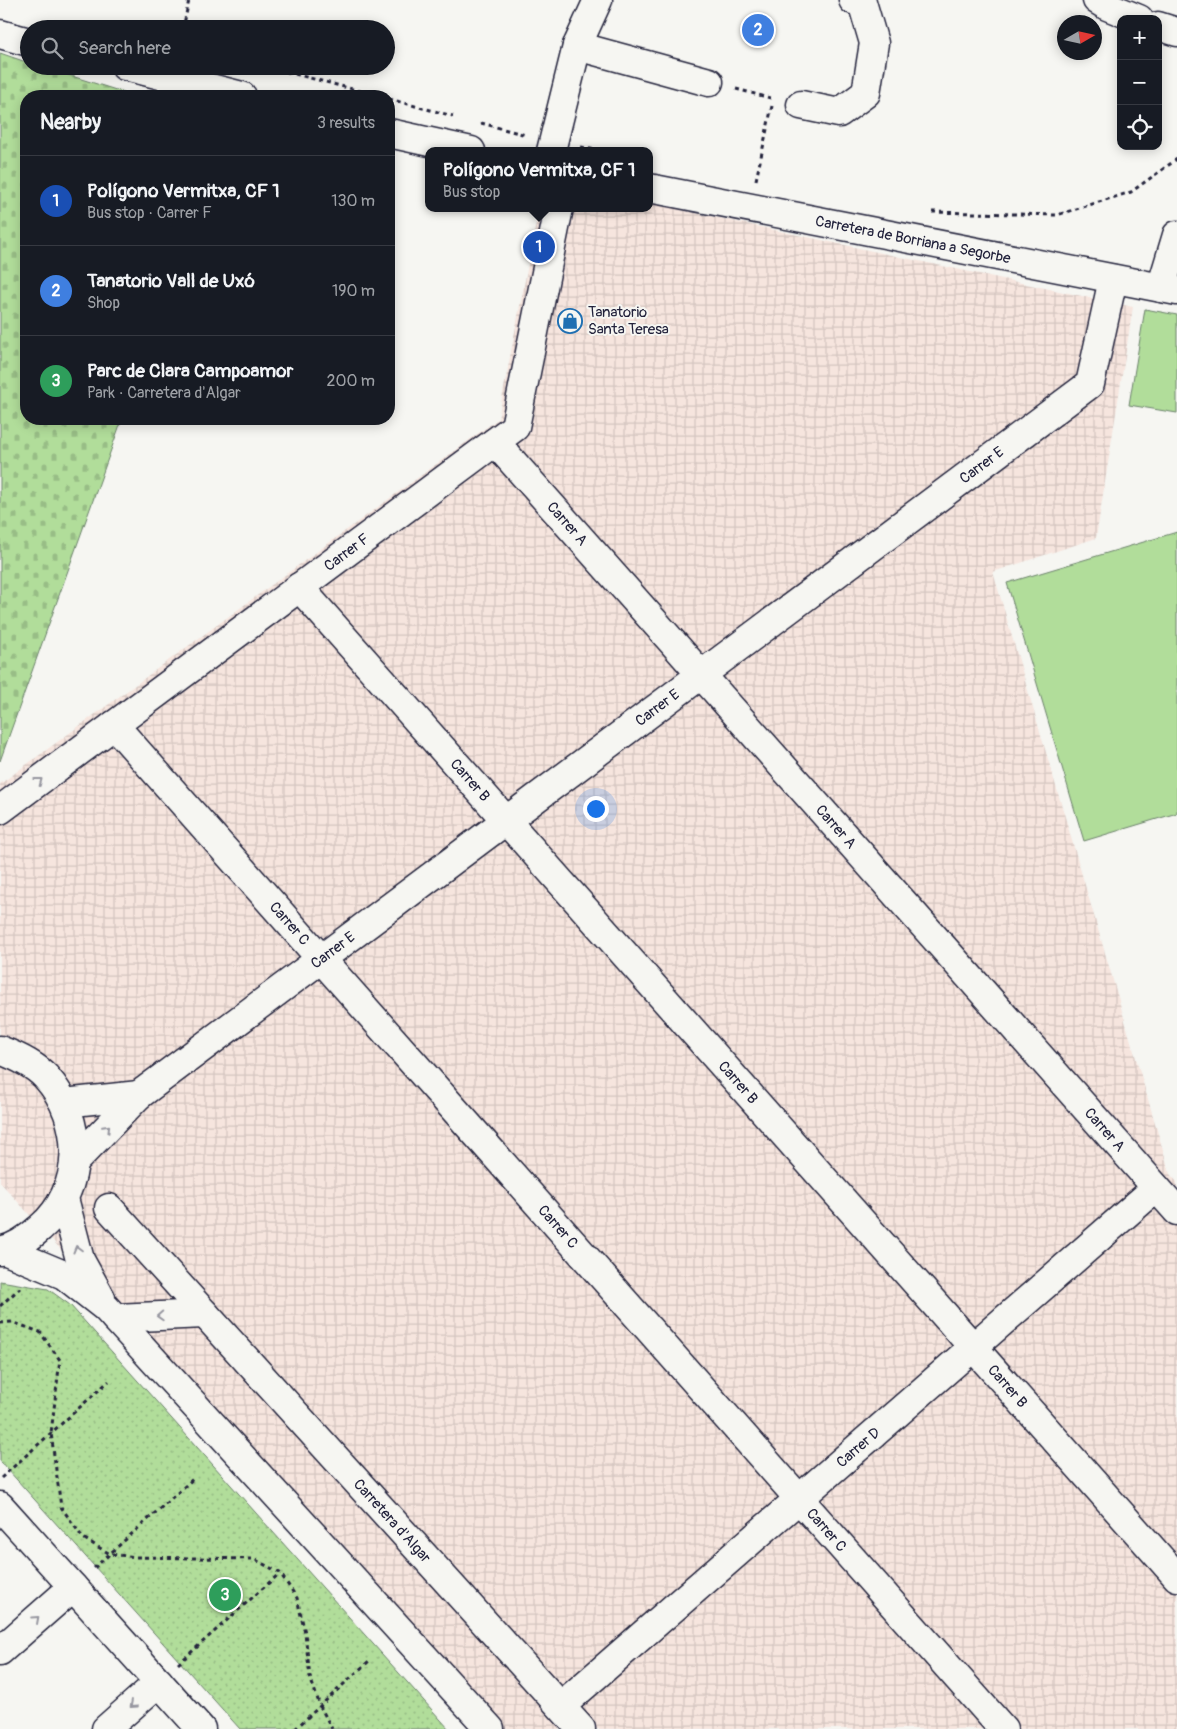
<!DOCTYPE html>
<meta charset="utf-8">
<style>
body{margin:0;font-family:Pangolin,sans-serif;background:#242831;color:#f1f3f6}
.controls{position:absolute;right:15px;top:15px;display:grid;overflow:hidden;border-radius:10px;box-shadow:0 2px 12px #0003}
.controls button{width:45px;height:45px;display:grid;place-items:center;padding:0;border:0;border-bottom:1px solid #363941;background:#171b24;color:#f1f3f6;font:25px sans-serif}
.compass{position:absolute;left:1057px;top:15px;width:45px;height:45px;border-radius:50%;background:#171b24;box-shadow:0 2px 12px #0003;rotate:81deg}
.you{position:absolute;left:595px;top:808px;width:18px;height:18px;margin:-12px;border:4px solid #fff;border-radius:50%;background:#1a73e8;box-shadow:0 0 0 8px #1a73e833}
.badge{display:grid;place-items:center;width:32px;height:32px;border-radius:50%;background:#b45309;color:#fff;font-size:16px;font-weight:700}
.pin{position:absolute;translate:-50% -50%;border:2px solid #fff;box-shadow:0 1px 5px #0006}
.popup{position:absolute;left:425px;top:147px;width:228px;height:65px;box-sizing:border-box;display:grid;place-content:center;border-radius:10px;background:#171b24;filter:drop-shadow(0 1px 4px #0005);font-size:16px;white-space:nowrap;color:#9ea1a6}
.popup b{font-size:19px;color:#f1f3f6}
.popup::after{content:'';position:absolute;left:50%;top:100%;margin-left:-10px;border:10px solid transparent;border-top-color:#171b24}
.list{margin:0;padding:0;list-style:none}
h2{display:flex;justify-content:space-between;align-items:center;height:65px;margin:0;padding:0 20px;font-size:21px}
h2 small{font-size:16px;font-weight:400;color:#9ea1a6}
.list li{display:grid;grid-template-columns:32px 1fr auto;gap:15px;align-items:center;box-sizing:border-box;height:90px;padding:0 20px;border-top:1px solid #363941}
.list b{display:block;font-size:19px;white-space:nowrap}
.list p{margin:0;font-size:16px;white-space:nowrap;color:#9ea1a6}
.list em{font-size:16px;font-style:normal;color:#9ea1a6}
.icon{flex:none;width:28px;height:28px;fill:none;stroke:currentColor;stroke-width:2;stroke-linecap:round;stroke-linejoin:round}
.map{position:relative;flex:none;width:1177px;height:1729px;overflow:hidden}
.search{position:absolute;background:#171b24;box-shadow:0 2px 12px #0003;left:20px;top:20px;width:375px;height:55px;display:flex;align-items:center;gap:12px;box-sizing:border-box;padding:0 18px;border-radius:28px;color:#9ea1a6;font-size:19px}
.panel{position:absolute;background:#171b24;box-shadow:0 2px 12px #0003;left:20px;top:90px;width:375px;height:335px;border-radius:20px}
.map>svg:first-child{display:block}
.industrial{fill:url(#industrial-grid)}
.green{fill:url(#green-dots);stroke:#6a806a}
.cemetery{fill:url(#cemetery-stones);stroke:#6a806a}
.pitch{fill:#b1dd9a;stroke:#6a806a}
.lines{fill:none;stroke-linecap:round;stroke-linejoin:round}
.minor-casing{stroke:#22223b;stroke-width:31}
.major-casing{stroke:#22223b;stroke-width:31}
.path{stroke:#22223b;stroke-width:3;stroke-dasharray:4 4;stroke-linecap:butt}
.minor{stroke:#f6f6f2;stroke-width:28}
.major{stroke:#f6f6f2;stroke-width:28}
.oneway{stroke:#9797a0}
.labels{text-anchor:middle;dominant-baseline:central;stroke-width:4;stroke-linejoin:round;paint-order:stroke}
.street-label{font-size:15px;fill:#22223b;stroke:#f6f6f2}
.poi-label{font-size:15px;fill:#22223b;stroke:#f6f6f2;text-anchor:start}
</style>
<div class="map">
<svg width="1177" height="1729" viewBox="0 0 1177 1729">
<defs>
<pattern id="industrial-grid" width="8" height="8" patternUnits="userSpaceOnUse" patternTransform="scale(1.25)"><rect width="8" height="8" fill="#f6e5de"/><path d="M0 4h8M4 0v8" fill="none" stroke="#d3c4bf"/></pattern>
<pattern id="green-dots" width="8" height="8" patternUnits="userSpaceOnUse" patternTransform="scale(1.25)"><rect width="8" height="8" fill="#b1dd9a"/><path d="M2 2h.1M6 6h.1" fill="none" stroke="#98bd86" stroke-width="1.8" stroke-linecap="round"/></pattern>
<pattern id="cemetery-stones" width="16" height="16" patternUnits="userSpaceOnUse" patternTransform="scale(1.25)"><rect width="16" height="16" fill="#b1dd9a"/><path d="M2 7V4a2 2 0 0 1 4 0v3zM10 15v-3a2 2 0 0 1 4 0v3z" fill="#98bd86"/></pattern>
</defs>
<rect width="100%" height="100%" fill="#f6f6f2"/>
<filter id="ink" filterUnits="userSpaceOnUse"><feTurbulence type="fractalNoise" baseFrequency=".02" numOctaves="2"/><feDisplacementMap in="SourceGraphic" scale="10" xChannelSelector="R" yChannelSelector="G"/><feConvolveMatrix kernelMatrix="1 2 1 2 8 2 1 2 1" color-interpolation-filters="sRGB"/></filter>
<g filter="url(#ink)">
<!-- industrial -->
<path class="industrial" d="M649,203L1133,307L1096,538L993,572L1170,1174L1177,1182V1729H493L0,1182V784L498,419L539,208H649Z"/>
<!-- green -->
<path class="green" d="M0,1281L48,1289L70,1305L449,1729H240L0,1461Z"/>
<!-- cemetery -->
<path class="cemetery" d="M0,53L29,63V66H40L135,96H26V419H122L0,761Z"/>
<!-- pitch -->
<path class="pitch" d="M1145,309L1177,315V413L1129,405Z
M1177,532V813L1084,841L1007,583Z"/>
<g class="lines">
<defs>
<g id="minor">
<path d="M1097,0L1107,6L1139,19"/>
<path d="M1158,26L1177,32"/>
<path d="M0,34L29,42"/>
<path d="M577,46L709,82"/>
<path d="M125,66L242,96"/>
<path d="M801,105L839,113L866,93L874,43L862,2L853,0"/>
<path d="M389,133L471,151"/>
<path d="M551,151L577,46L598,0"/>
<path id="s1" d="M649,188L1177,291"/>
<path d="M1161,288L1177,235"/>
<path id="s2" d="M495,442L1177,1211"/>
<path id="s3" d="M299,587L1177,1577"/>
<path id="s4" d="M114,725L1003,1729"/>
<path id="s5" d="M0,810L515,427L559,208"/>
<path d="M64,1103L139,1095"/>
<path id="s6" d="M75,1161L139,1095L1090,384L1113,279"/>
<path id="s7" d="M109,1208L581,1729"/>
<path d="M115,1318L205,1314"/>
<path d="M0,1506L201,1729"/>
<path d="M0,1651L73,1587"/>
<path id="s8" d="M561,1706L1156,1188"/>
<path d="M106,1729L159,1682"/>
</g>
<path id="major" d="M0,1050C16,1056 34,1064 46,1077C85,1120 85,1190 40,1228C29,1238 15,1248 0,1251
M64,1198L80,1260L101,1298
M4,1250L64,1275L106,1308L490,1729"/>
</defs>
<!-- minor casing -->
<use href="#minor" class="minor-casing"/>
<!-- major casing -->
<use href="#major" class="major-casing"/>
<!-- path -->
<path class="path" d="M183,29L189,0
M264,66L379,96
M736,89L774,99
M389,99L453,116
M481,123L526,135
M581,147L600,151
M756,180L772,106
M932,212L1057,215L1131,192L1177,159
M0,1306L20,1288
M0,1323L12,1322L40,1332L60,1360L51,1433L61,1507L83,1538L110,1554L136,1557L254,1559L280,1573L297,1598L305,1633L310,1677L320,1706L332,1729
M1,1478L109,1381
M94,1568L195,1477
M178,1664L280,1573
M295,1729L369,1661"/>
<!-- minor -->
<use href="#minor" class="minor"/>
<!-- major -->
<use href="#major" class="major"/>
</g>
<!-- one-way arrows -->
<defs><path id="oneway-chevron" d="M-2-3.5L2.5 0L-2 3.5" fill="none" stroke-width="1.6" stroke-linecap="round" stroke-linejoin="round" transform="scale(1.25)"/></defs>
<g class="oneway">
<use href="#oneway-chevron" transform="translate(39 781) rotate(-37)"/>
<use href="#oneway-chevron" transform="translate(107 1128) rotate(-46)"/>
<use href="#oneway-chevron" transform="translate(77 1249) rotate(-105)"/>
<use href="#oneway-chevron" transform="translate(160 1316) rotate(177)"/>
<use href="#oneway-chevron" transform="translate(36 1619) rotate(-42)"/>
<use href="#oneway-chevron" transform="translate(133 1705) rotate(138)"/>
</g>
</g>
<!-- icons -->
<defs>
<symbol id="shop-ring" viewBox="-11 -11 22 22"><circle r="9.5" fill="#f6f6f2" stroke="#1f6fb2" stroke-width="1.5"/><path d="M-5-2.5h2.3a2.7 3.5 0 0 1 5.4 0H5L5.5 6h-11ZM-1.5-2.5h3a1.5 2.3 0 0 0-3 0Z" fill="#1f6fb2"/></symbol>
</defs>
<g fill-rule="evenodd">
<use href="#shop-ring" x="556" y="307" width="28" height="28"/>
</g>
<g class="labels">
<!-- street labels -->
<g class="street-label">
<text stroke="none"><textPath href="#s1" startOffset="269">Carretera de Borriana a Segorbe</textPath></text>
<text stroke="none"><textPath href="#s6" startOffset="1144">Carrer E</textPath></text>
<text stroke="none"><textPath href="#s2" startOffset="109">Carrer A</textPath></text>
<text stroke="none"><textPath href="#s5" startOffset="432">Carrer F</textPath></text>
<text stroke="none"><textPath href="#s6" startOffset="739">Carrer E</textPath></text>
<text stroke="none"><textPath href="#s3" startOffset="258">Carrer B</textPath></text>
<text stroke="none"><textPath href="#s2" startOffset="514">Carrer A</textPath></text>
<text stroke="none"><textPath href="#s4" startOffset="265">Carrer C</textPath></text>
<text stroke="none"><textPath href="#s6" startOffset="334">Carrer E</textPath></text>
<text stroke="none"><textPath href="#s3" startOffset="662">Carrer B</textPath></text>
<text stroke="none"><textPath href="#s2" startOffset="919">Carrer A</textPath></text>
<text stroke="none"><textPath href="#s4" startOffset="670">Carrer C</textPath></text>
<text stroke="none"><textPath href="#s3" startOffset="1068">Carrer B</textPath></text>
<text stroke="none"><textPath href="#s8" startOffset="394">Carrer D</textPath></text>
<text stroke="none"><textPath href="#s7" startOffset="422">Carretera d'Algar</textPath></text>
<text stroke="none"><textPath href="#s4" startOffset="1075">Carrer C</textPath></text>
</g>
<!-- poi labels -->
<g class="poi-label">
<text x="588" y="312">Tanatorio<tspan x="588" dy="17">Santa Teresa</tspan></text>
</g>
</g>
</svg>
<div class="controls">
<button>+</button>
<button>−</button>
<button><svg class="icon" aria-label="locate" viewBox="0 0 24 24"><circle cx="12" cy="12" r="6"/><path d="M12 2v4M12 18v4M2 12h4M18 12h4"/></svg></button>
</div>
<svg class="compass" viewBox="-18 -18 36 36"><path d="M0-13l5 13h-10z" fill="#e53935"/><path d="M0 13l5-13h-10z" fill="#9ea1a6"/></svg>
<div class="you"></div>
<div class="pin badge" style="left:539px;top:247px;background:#1a4fb4">1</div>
<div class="popup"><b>Polígono Vermitxa, CF 1</b>Bus stop</div>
<div class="pin badge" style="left:758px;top:30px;background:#3f7fe0">2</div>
<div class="pin badge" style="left:225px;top:1595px;background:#2e9e5b">3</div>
<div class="search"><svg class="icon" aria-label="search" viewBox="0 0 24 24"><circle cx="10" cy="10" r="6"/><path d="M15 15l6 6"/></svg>Search here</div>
<section class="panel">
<h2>Nearby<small>3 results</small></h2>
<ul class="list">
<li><span class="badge" style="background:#1a4fb4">1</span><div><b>Polígono Vermitxa, CF 1</b><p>Bus stop · Carrer F</p></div><em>130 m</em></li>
<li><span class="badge" style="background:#3f7fe0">2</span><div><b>Tanatorio Vall de Uxó</b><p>Shop</p></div><em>190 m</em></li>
<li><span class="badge" style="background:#2e9e5b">3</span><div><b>Parc de Clara Campoamor</b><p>Park · Carretera d'Algar</p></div><em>200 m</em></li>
</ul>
</section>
</div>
